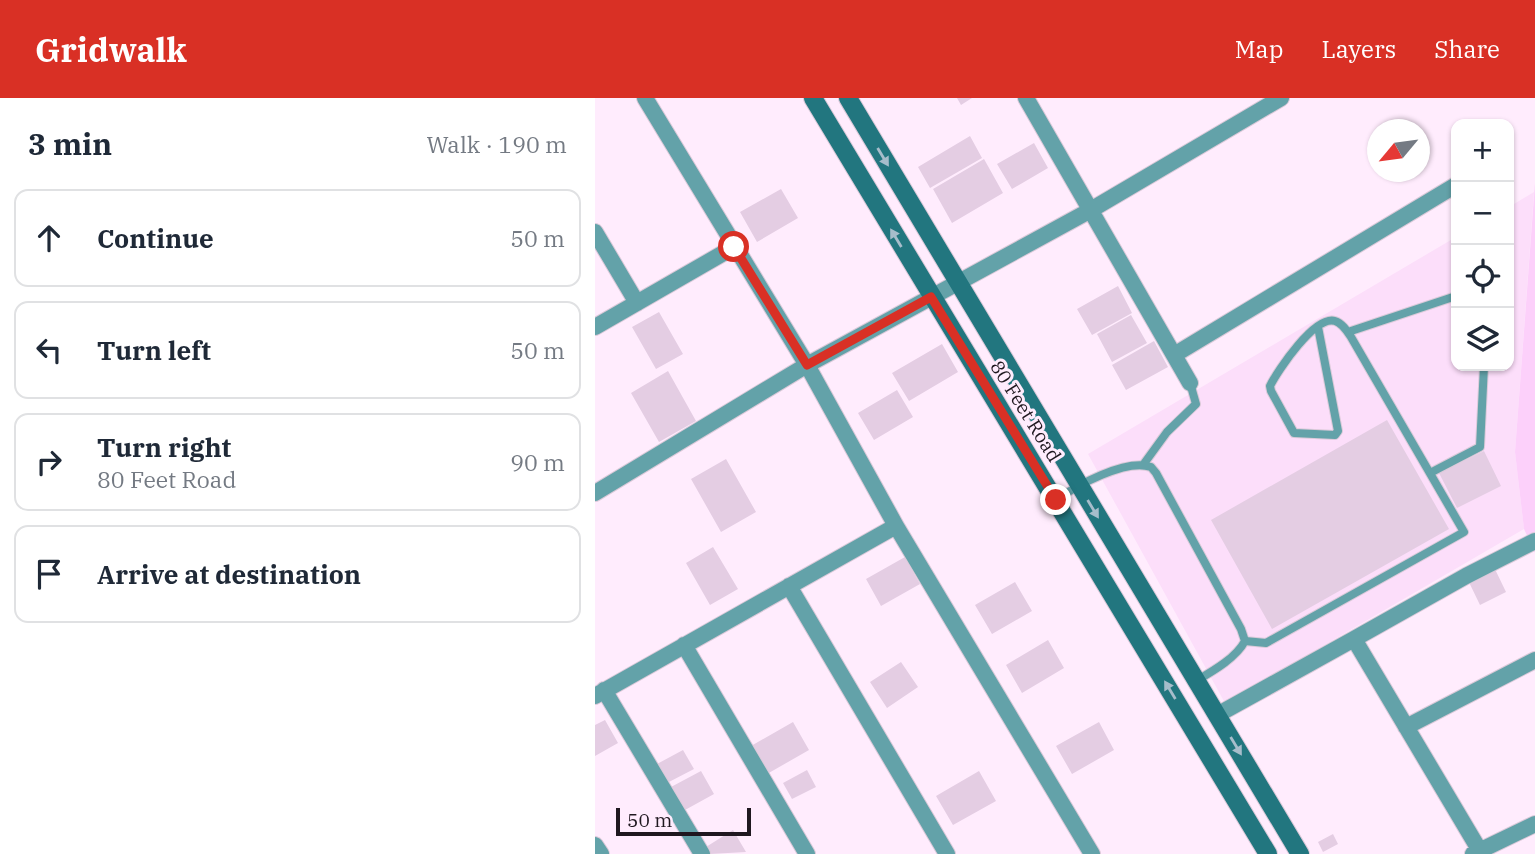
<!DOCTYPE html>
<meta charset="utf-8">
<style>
body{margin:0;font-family:"IBM Plex Serif",serif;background:#f6f6f7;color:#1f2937}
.controls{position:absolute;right:21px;top:21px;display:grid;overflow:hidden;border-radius:14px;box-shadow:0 2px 5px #0004}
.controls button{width:63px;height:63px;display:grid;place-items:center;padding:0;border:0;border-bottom:2px solid #e0e1e3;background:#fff;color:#1f2937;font:35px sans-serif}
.compass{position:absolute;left:772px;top:21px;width:63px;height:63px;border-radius:50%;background:#fff;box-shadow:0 2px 5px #0004;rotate:241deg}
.scale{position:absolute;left:21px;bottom:18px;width:135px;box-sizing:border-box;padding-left:7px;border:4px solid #1f171f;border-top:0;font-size:19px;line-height:24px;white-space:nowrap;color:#1f171f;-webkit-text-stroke:5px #ffecfd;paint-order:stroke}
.stop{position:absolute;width:21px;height:21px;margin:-16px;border:5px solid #d93025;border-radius:50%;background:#fff}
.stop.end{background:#d93025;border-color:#fff;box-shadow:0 2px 7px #0008}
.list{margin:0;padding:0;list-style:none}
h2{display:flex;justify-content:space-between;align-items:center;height:91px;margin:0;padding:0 28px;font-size:30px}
h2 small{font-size:23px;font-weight:400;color:#747a83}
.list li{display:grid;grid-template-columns:46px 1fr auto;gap:21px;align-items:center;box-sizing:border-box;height:98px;margin:0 14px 14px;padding:0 14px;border:2px solid #e0e1e3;border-radius:14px}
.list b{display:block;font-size:26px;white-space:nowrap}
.list p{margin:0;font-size:23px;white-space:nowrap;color:#747a83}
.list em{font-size:23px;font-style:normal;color:#747a83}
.icon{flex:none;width:38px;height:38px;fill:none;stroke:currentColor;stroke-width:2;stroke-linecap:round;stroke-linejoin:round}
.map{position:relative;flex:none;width:940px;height:756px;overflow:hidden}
header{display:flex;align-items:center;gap:42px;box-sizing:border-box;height:98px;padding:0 35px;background:#d93025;color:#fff}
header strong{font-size:33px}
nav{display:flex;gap:38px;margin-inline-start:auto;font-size:24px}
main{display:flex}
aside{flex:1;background:#fff}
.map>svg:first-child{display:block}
.built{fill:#fcdefa}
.green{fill:#fcd0fa}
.building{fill:#e4cde3}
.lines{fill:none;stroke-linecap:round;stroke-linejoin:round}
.service-casing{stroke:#dbcad9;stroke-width:10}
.minor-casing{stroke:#dbcad9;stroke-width:18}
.secondary-casing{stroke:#dbcad9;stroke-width:20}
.service{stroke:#63a2a9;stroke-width:8}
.minor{stroke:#63a2a9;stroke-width:16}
.secondary{stroke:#22767f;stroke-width:18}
.oneway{fill:#a7bdcb}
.route{stroke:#d93025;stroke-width:9}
.labels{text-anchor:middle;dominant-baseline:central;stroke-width:6;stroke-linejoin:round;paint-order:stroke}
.street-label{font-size:19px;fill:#1f171f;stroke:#ffecfd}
</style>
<header>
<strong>Gridwalk</strong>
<nav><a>Map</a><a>Layers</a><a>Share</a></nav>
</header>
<main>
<aside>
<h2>3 min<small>Walk · 190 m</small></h2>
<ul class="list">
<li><svg class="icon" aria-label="ahead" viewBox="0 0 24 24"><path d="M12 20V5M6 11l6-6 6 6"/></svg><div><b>Continue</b></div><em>50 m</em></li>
<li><svg class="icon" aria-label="left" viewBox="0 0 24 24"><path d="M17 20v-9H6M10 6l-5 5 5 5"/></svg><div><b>Turn left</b></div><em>50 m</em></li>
<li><svg class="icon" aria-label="right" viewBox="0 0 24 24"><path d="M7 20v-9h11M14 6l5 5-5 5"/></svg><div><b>Turn right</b><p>80 Feet Road</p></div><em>90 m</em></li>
<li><svg class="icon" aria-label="arrive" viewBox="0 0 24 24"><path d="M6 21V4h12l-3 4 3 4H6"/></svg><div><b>Arrive at destination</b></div></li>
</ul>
</aside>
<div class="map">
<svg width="940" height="756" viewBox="0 0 940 756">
<rect width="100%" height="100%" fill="#ffecfd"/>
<!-- built -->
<path class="built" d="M939,94L920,354L929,431L630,605L493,356L861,139V268H914V109Z"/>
<!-- green -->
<path class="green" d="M940,85V455L929,431L920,354Z"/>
<!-- building -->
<path class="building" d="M362,0H377L366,7Z
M375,38L387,60L335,90L323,69Z
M439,45L453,70L417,91L402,66Z
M389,61L408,95L357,125L338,91Z
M186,91L203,120L162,144L145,114Z
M523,188L537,215L497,237L482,211Z
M64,214L88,256L61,271L37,229Z
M536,217L552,245L517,264L502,236Z
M559,243L573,269L531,292L517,267Z
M347,246L363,274L314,303L297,275Z
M73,273L101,323L64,344L36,295Z
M302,292L318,319L279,342L263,315Z
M792,322L854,431L677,531L616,422Z
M889,353L906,388L862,410L844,375Z
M131,361L161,414L126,434L96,381Z
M118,449L143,491L115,507L91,465Z
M310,459L325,486L286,508L271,481Z
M897,465L911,494L885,507L871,478Z
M420,484L437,513L397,536L380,507Z
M453,542L469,570L427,595L411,567Z
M306,564L323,589L292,610L275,584Z
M10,622L23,645L0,658V627Z
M198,624L214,652L172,676L156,648Z
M504,624L519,652L477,676L461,648Z
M88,652L99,671L72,685L62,666Z
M212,672L221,689L197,701L188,685Z
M106,673L119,696L90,712L76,689Z
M384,673L401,703L358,727L341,698Z
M138,732L151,754L115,756L111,749Z
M738,736L743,746L728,754L723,744Z"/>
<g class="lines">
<defs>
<path id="service" d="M753,234L861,198
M548,367L572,334L601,306L595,285
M835,375L885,349L889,268
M461,402C481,388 531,360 556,369L561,375L646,531L650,543C641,560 618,573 601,583
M650,543L671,545L869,434L756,239C752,233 747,225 740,223C720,217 683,272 675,288L676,293L699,335L740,337L743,333L723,229"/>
<path id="minor" d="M50,0L212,267L301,428L497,756
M431,0L595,285
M0,134L42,205
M0,229L139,149
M579,257L861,87
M0,395L212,267L494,113L686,0
M194,488L352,756
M759,541L871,478L940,443
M89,547L212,756
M9,592L107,756
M0,598L301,428
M622,617L759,541L885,753
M811,629L940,562
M0,747L6,756
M878,756L940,726"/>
<path id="secondary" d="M218,0L673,756
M253,0L705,756"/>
</defs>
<!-- service casing -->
<use href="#service" class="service-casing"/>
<!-- minor casing -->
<use href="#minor" class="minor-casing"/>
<!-- secondary casing -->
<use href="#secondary" class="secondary-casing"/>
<!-- service -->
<use href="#service" class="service"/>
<!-- minor -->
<use href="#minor" class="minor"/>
<!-- secondary -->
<use href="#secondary" class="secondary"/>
</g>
<!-- one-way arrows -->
<defs><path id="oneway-solid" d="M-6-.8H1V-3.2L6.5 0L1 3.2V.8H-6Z" transform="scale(1.75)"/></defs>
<g class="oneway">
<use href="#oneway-solid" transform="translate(288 59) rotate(59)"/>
<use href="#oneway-solid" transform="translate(301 140) rotate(-121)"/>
<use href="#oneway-solid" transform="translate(498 411) rotate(59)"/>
<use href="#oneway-solid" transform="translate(575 592) rotate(-121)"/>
<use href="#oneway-solid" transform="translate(641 648) rotate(59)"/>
</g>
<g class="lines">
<!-- route -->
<path class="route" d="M139,149L212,267L336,199L461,402"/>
</g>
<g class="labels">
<!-- street labels -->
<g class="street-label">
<text transform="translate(431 313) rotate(58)">80 Feet Road</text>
</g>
</g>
</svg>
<div class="controls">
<button>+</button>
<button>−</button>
<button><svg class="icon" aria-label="locate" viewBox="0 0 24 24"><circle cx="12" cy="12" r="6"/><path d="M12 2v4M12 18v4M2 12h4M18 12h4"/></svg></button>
<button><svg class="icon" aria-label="layers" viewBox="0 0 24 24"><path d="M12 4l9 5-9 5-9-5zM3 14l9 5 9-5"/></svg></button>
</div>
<svg class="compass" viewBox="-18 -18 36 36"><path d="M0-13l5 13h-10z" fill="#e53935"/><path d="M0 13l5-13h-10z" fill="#747a83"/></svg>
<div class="scale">50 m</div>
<div class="stop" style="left:139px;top:149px"></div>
<div class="stop end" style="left:461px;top:402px"></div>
</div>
</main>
